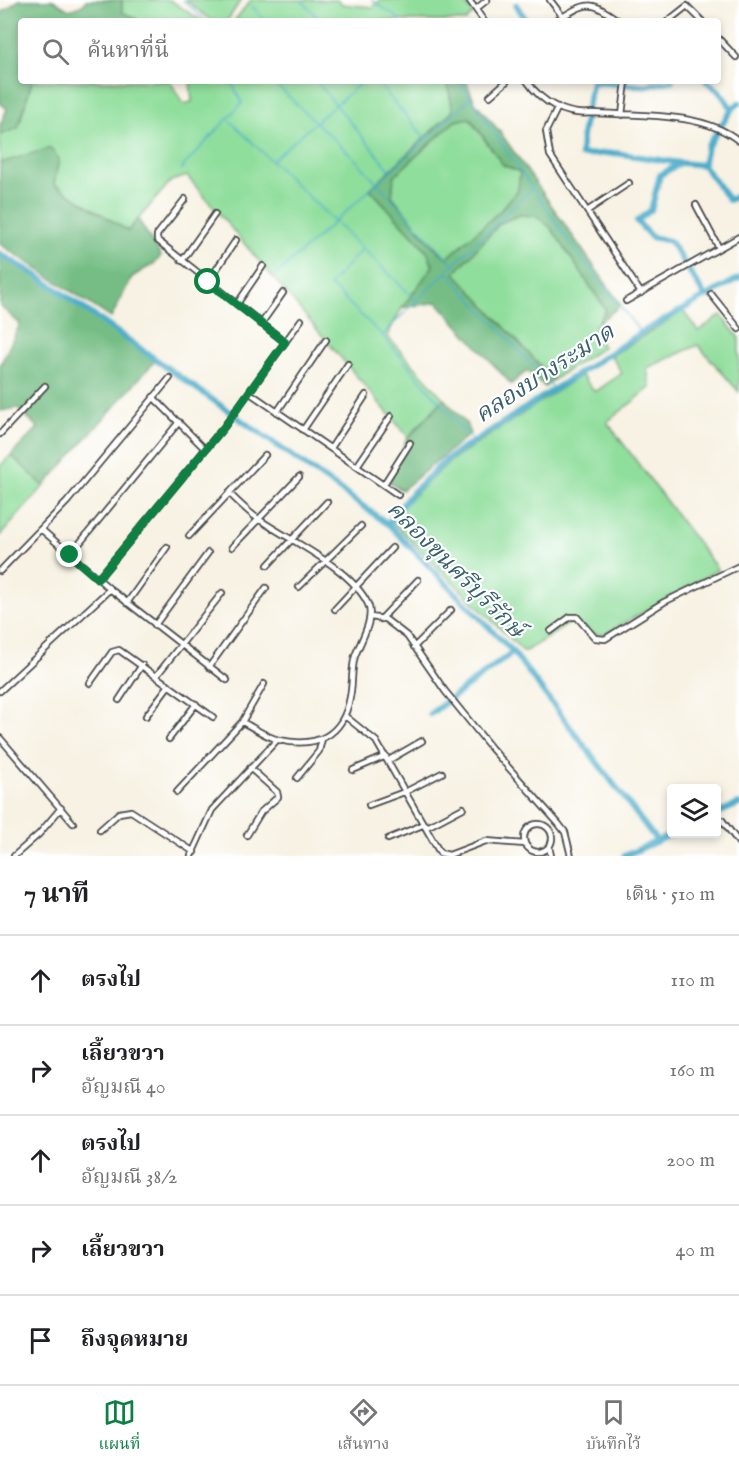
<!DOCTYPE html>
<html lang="th">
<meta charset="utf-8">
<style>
body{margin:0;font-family:"IM FELL English","Noto Serif Thai",serif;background:#f6f6f6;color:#202124}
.controls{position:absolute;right:18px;bottom:18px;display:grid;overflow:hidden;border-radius:6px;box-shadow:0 3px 9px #0003}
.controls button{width:54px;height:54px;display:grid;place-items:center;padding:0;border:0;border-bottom:2px solid #e0e0e0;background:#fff;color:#202124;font:30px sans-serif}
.stop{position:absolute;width:18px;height:18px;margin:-14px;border:4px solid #0b8043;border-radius:50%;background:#fff}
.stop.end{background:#0b8043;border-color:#fff;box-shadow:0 2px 6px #0008}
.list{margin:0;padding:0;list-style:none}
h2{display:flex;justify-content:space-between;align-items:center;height:78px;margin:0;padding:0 24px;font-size:26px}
h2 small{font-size:20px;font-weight:400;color:#757577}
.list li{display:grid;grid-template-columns:39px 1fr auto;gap:18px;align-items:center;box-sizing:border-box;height:90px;padding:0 24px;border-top:2px solid #e0e0e0}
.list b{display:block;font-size:22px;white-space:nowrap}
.list p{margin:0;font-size:20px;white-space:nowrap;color:#757577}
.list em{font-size:20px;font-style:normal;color:#757577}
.icon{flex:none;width:33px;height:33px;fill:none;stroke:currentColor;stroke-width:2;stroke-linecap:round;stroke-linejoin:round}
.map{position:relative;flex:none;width:739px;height:856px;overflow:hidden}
.search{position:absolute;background:#fff;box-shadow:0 3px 9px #0003;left:18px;right:18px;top:18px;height:66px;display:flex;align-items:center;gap:15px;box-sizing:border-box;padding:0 21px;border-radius:6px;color:#757577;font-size:22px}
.sheet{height:528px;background:#fff}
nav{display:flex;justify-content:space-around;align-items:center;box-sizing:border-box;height:84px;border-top:2px solid #e0e0e0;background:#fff;font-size:16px;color:#757577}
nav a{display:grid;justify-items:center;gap:3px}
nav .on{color:#0b8043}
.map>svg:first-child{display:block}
.green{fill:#90de9c;stroke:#5e8464;stroke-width:1.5}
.forest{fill:#74bd84;stroke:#507458;stroke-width:1.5;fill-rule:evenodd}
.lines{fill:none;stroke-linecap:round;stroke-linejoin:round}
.stream{stroke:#4cadcb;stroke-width:1.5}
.canal{stroke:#4cadcb;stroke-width:6}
.minor-casing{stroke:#4a4947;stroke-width:8}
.minor{stroke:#fff;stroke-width:4.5}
.route{stroke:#0b8043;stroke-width:8}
.labels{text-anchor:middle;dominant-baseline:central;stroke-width:4.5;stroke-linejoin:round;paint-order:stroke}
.water-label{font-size:24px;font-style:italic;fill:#385f6b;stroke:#fff}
</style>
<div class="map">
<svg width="739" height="856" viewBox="0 0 739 856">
<rect width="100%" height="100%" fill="#fff"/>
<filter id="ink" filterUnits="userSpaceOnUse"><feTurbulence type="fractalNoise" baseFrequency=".0167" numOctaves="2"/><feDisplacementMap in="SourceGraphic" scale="12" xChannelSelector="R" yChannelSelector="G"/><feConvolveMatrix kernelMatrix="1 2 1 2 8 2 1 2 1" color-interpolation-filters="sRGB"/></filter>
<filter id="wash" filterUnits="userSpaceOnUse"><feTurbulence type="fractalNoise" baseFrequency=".008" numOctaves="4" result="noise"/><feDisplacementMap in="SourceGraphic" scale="24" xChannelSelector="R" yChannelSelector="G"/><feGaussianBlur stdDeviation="1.35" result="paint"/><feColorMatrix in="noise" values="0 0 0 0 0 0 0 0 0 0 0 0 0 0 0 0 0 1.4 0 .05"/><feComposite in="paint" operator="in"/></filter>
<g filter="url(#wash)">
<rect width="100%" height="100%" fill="#f7f2e3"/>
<!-- green -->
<path class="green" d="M122,0H170L202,21H140L122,12Z
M186,0H241L227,21H212Z
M251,0H337L341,4L372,7L381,0H463L473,14L466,21H234Z
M32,81H170L183,104L192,102L190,81H447L453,111L370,189L427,251L433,267L402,308L387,336L444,399L408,437L187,176L171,181L128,231L54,184L59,159L0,163V135L18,128Z
M469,118L503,165L520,172L518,190L500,211L448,258L430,243L392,196L394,176L455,121Z
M519,215L537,216L552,229L606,310L594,328L603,347L553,380L454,273L500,223Z
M683,311L698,331L721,315L739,338V392L698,345L647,368L650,388L607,422L718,570L603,635L585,632L574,621L524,652L389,519L450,461L581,375L595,392L622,373L611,356Z
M11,455L44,486L0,536V466Z"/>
<!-- forest -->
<path class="forest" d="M19,0H53L69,10L83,5L86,0H122V12L140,21H21V81H32L18,128L0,135V125L7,109L0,103V14Z
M447,81H466L475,102L500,132L621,305L598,323L606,310L552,229L537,216L519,215L500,223L455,273L553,380L545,387L527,371L511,384L437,302L402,308L433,266L427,251L370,189L453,111ZM470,118L503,165L520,172L518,190L500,211L447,258L430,243L392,196L394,176L455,121Z
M50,148L59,159L54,184L128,231L138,219L161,256L155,263L132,277L111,318L0,244V163Z
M0,251L155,361L44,486L11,455L38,428L18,408L0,411V366L20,324L0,306Z
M444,399L466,423L470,434L402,490L389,483L406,440Z"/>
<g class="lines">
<!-- stream -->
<path class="stream" d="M183,0L206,21
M301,0L321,21
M372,0L402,21
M252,6L265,21
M272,81L356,160L454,265
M316,81L391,171
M376,81L427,140
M459,81L569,241L641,333
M228,119L417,301
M271,161L363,81
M181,169L242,103L231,81
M362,249L330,285L382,335L474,442
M448,273L555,390
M276,275L470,99
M382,335L531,189"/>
<!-- canal -->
<path class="canal" d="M516,5L527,21
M592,81L582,136L581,155L615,153L680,163
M706,81L719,91L732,109L739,103
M593,82L642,86L672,81
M703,165L707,147L732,109
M0,254L35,274L388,524L513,652L657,841
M705,296L670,241L651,237L637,221L651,210L660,175L681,163L703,165L729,200L739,195
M388,524L409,496L447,459L644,331L739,278
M430,714L513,652
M716,814L739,804
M624,856L673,834"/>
</g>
</g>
<g filter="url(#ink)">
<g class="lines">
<defs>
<path id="minor" d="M469,0L484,21
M550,0L563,17
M476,9L487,0
M556,21C588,1 590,0 619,21
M668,21L687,6L702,21
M718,38L736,57
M527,81C542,103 566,116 592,113C637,116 703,111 739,141
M490,96L507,81
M558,107L546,131L550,155L641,293
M622,115L626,81
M185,199L157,235V240L285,342
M696,205L719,248
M587,211L629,183
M182,261L215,214
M208,282L236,240
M711,294L739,329
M626,301L739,237
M237,304L263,266
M261,324L283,293
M250,393L398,495
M153,397L205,449
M277,412L326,340
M303,430L348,364
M0,434L45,386
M331,448L366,395
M357,466L391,416
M384,484L410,443
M229,493C238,502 247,511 257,518C290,541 350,567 368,604C375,619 360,642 355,656C351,670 353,684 350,697C343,737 316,748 279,740C266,737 253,727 242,722
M42,530L110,589L227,680
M189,536L265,455
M232,547L299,477
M70,555L179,422
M268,565L327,502
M0,571L67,502L170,378
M98,579L224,427L301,320
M299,587L361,526
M127,603L167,547
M335,609L392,548
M370,617L385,619L407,636L445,691L492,749L558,823L565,832L571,856
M381,619L418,580
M155,625L208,553
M551,631L570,617H577L595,638L605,639L664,602L739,566
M414,647L451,610
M209,667L266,588
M157,675L222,593
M90,683L112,652L119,650L213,717
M0,691L110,589
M119,700L142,665
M146,716L169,685
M345,716L376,741L440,853L449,855L486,841L525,844
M0,738L73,823
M169,739L196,704
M389,760L422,741
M353,770L386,756
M297,778L319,751L322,739
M177,792L242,722L264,684
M369,805L407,791L442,773
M722,820L739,843
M524 838a14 14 0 1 1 28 0a14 14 0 1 1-28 0Z
M427,827L463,808
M100,830L119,813L131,811L194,852
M247,835L261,812L278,797L277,792L250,768
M388,839L425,824
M549,846L551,856
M14,856L39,834L61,808
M191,856L212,810L277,740"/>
</defs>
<!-- minor casing -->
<use href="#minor" class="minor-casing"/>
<!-- minor -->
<use href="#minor" class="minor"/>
</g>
</g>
<g class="lines" filter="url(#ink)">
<!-- route -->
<path class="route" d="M70,555L98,579L224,427L285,342L208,282"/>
</g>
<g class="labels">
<!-- water labels -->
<g class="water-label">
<text transform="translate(545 374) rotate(-33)">คลองบางระมาด</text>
<text transform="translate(455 570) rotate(45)">คลองขุนศรีบุรีรักษ์</text>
</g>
</g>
</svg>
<div class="controls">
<button><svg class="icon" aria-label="layers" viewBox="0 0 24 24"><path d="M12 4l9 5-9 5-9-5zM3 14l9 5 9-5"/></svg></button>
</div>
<div class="stop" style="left:208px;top:282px"></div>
<div class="stop end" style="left:70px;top:555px"></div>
<div class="search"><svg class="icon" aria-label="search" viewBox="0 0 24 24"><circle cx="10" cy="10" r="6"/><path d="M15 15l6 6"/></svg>ค้นหาที่นี่</div>
</div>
<section class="sheet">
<h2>7 นาที<small>เดิน · 510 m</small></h2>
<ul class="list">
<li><svg class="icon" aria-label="ahead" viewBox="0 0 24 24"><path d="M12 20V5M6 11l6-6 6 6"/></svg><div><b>ตรงไป</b></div><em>110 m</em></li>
<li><svg class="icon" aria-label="right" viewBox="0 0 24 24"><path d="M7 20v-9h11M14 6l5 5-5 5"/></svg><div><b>เลี้ยวขวา</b><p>อัญมณี 40</p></div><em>160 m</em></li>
<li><svg class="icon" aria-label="ahead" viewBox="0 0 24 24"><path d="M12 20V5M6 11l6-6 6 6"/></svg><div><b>ตรงไป</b><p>อัญมณี 38/2</p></div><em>200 m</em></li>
<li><svg class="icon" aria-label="right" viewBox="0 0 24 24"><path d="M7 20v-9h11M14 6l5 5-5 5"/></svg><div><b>เลี้ยวขวา</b></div><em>40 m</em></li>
<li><svg class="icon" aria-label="arrive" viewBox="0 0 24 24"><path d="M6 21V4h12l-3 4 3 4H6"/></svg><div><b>ถึงจุดหมาย</b></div></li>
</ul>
</section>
<nav>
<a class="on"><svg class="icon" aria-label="map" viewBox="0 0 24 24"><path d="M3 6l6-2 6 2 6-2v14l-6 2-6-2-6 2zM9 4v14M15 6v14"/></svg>แผนที่</a>
<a><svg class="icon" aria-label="directions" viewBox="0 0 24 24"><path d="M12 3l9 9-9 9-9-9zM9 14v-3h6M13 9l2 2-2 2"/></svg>เส้นทาง</a>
<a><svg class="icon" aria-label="saved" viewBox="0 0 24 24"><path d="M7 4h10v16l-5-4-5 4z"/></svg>บันทึกไว้</a>
</nav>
